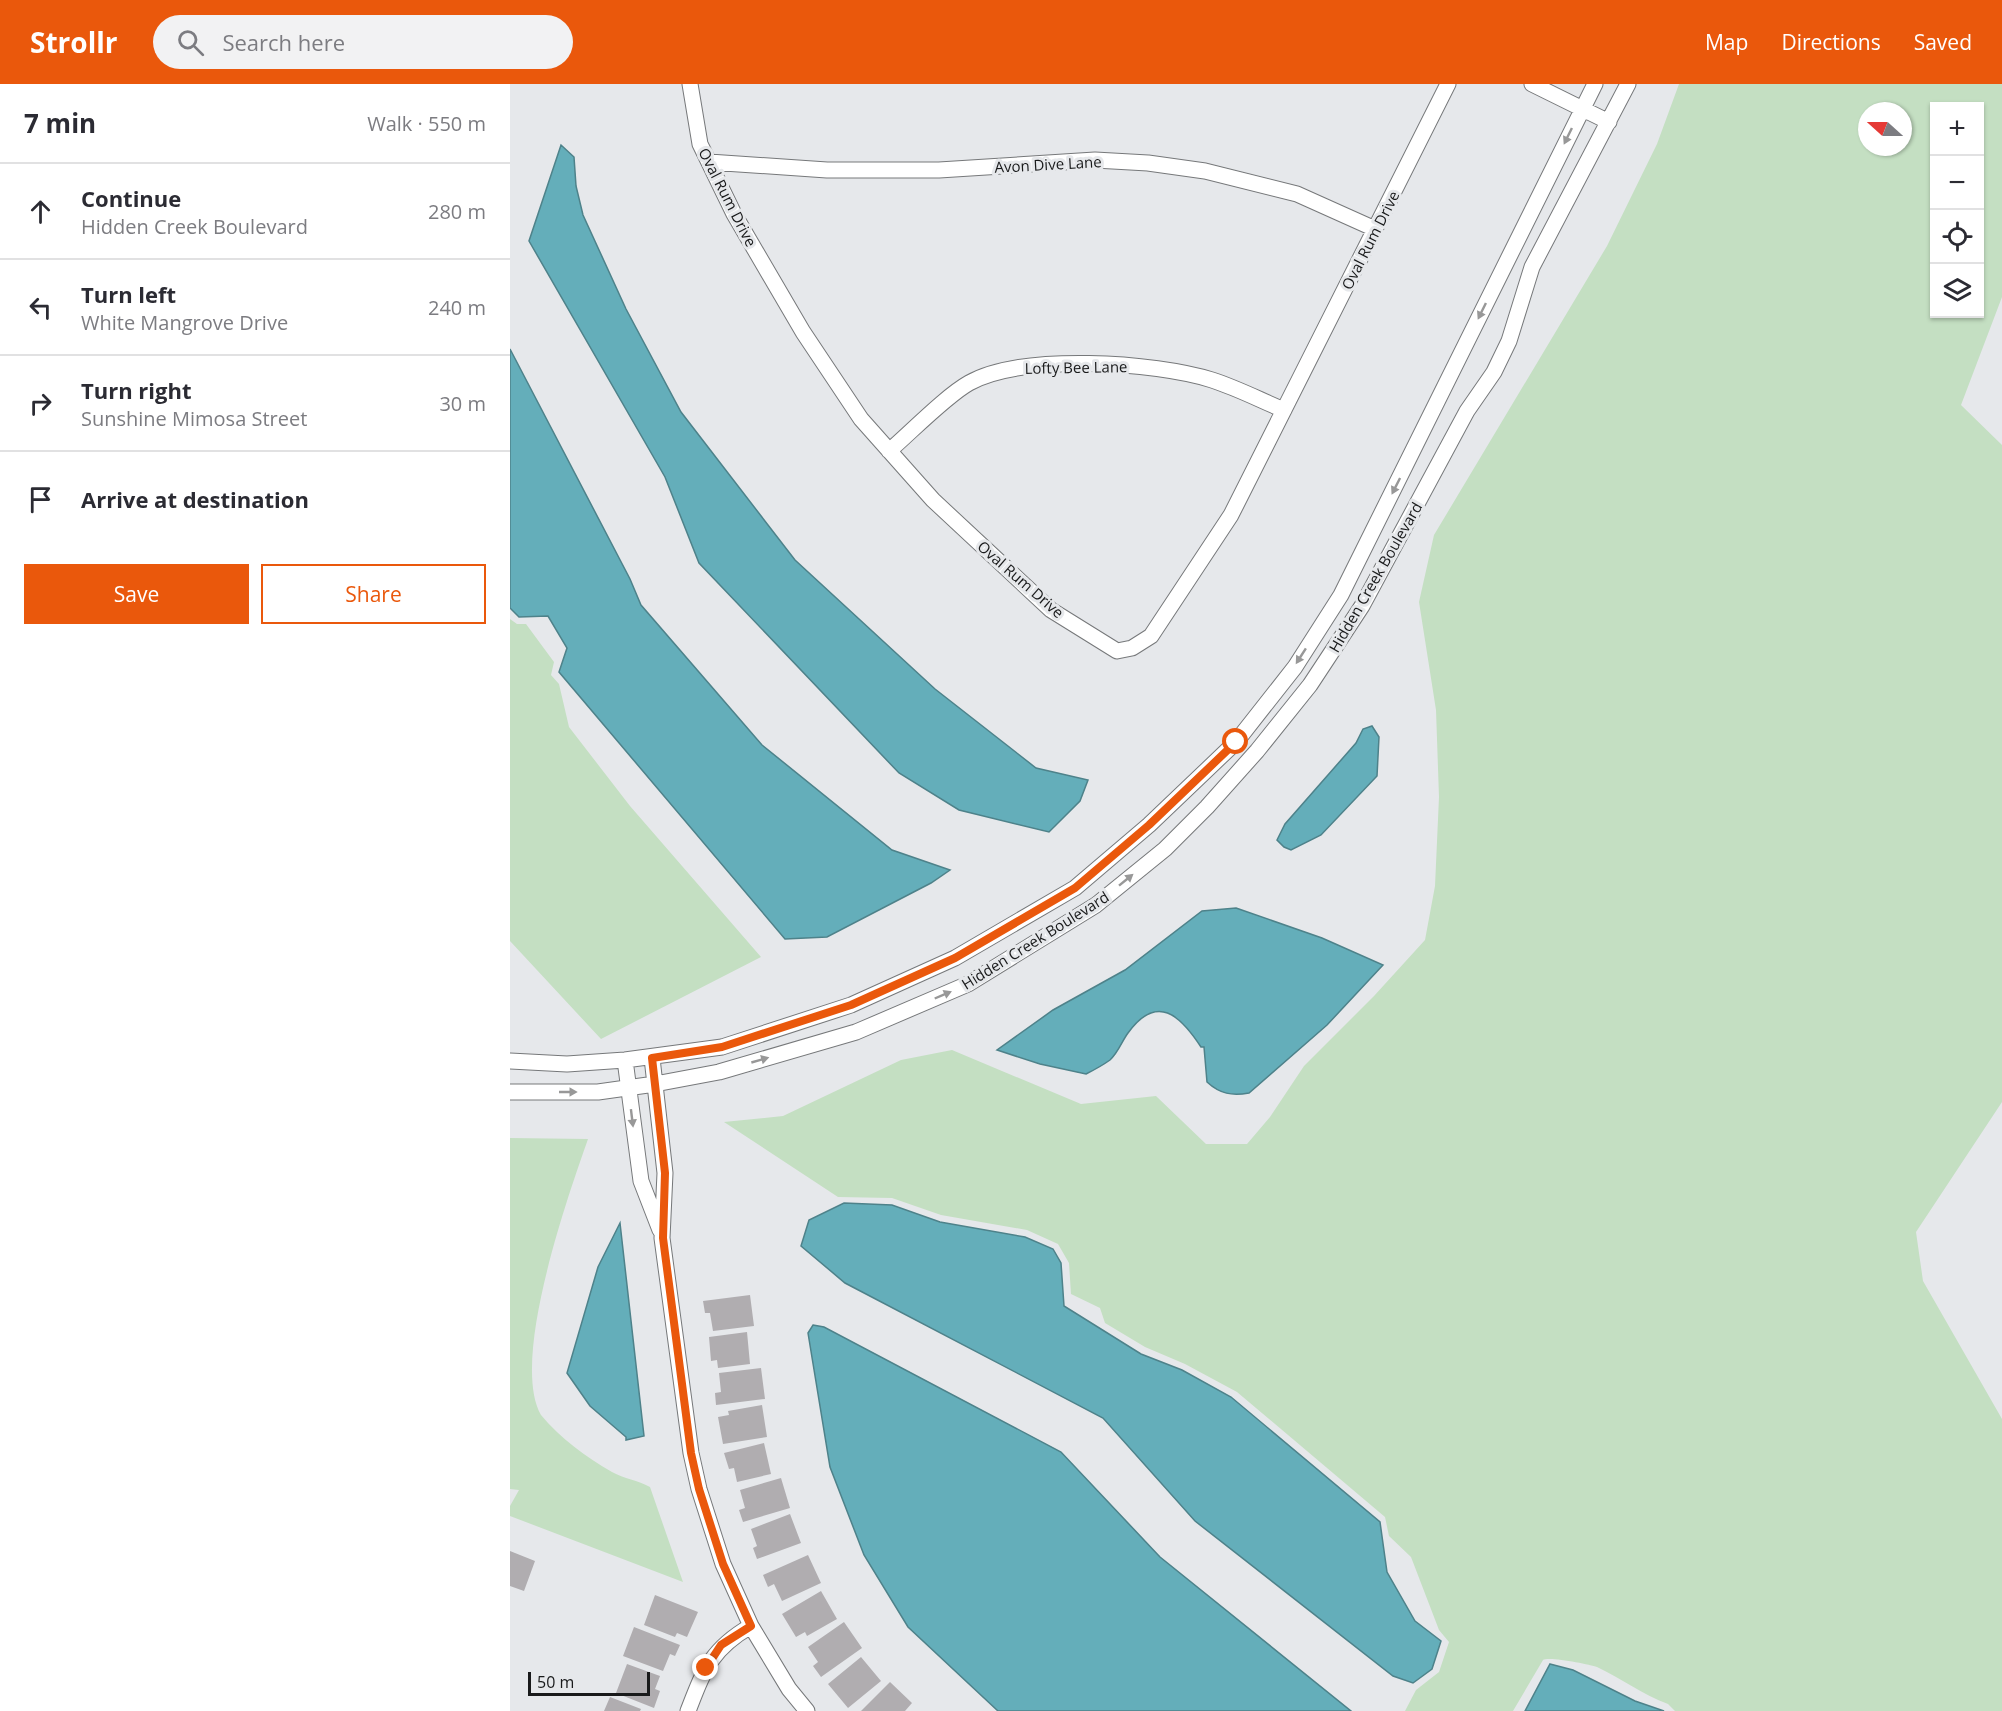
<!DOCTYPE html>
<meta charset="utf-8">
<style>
body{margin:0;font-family:"Open Sans",sans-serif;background:#f2f2f3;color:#2b2b33}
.controls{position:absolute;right:18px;top:18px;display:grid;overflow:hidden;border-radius:0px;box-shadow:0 2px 4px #0004}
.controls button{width:54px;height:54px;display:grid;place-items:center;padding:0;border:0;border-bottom:2px solid #e1e1e2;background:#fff;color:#2b2b33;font:30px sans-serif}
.compass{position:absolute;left:1348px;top:18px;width:54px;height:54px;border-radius:50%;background:#fff;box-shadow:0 2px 4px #0004;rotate:291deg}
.scale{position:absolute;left:18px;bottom:15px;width:122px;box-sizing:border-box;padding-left:6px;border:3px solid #191a1b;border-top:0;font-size:16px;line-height:21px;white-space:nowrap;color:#191a1b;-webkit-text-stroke:4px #e6e8eb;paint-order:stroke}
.stop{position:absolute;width:18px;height:18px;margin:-14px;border:4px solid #ea580c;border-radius:50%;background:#fff}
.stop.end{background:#ea580c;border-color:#fff;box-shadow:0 2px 6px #0008}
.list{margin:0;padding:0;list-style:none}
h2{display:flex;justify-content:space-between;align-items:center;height:78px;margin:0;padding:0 24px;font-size:26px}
h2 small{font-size:20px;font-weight:400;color:#7c7c81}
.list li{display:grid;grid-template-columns:39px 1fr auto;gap:18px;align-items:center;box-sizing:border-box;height:96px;padding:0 24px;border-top:2px solid #e1e1e2}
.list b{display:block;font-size:22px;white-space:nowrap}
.list p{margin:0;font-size:20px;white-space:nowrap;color:#7c7c81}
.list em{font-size:20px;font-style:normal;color:#7c7c81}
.actions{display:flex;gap:12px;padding:18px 24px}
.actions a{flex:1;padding:14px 0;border:2px solid #ea580c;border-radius:0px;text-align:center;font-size:21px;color:#ea580c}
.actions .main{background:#ea580c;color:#fff}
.icon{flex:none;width:33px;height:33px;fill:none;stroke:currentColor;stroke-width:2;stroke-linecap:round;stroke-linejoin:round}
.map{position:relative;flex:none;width:1492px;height:1627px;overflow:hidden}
header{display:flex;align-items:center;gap:36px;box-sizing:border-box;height:84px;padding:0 30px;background:#ea580c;color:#fff}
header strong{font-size:28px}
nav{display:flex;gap:33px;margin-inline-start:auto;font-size:21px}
.search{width:420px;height:54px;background:#f2f2f3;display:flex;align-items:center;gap:15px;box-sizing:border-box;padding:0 21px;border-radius:33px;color:#7c7c81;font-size:22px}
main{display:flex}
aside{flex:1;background:#fff}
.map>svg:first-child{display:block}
.green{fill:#c4dfc2;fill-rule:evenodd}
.water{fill:#64aeba;stroke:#4e828a;stroke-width:1.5}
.building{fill:#b0adb0}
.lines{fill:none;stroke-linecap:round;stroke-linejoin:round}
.street-casing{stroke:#76787a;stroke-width:17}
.street{stroke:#fff;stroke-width:15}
.oneway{fill:#989898}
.route{stroke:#ea580c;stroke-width:8}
.labels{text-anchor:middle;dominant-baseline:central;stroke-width:6;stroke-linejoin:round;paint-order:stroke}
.street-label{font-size:15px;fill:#191a1b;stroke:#e6e8eb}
</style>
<header>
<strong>Strollr</strong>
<div class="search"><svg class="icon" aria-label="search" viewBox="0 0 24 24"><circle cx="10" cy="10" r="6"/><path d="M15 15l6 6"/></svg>Search here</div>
<nav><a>Map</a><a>Directions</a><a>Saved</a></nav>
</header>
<main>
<aside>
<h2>7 min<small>Walk · 550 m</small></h2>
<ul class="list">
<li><svg class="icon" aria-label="ahead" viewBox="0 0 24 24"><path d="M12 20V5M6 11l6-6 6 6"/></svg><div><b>Continue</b><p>Hidden Creek Boulevard</p></div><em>280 m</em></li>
<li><svg class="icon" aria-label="left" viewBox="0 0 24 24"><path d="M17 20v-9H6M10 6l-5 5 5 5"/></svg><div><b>Turn left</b><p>White Mangrove Drive</p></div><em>240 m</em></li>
<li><svg class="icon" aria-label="right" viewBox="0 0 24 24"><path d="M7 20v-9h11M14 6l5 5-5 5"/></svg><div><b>Turn right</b><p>Sunshine Mimosa Street</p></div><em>30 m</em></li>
<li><svg class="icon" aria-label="arrive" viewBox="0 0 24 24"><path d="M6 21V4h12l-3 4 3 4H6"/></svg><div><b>Arrive at destination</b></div></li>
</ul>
<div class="actions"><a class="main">Save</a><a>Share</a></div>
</aside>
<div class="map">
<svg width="1492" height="1627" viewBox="0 0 1492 1627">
<rect width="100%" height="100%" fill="#e6e8eb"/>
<!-- green -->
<path class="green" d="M1169,0H1492V213L1451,321L1492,361V1018L1406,1148L1413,1197L1492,1335V1627H1165L1158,1620C1133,1611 1111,1594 1087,1583C1079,1580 1038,1572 1033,1576L1003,1627H895L906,1606L929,1588L939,1558L929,1546L901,1473L879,1452L875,1433L727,1308L675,1280L635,1263L595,1239L590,1224L561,1210L559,1179L548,1160L517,1146L431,1131L382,1114L328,1113L214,1038L273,1032L391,976L442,966L571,1020L646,1012L696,1060H737L760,1033L794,982L864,912L915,856L925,802L929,713L926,626L909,518L924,451L1097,162L1147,60ZM1424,22H1470V230H1424ZM1357,27H1393V63H1357Z
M0,535L7,540H16L44,578L41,591L49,600L59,643L120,722L251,873L91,955L0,857Z
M0,1054L78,1055C57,1115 0,1277 31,1331C50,1354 76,1373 102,1388C114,1395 128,1396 140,1403L173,1498L0,1432V1422L9,1406L0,1405Z"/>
<!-- water -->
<path class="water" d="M51,61L64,73L66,102L73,131L116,225L171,328L285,476L425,605L526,684L578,696L570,717L539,748L449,726L389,689L189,479L155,393L19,157Z
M0,265L120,495L131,521L252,661L382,766L440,786L421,799L317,853L275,855L49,588L57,564L38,532L9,533L0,524Z
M862,642L869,653L867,692L811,751L781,766L774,763L767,756L775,740L846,659L853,645Z
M726,824L812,854L873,881L817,941L739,1009C722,1012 710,1010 697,998L694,963H691C670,931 647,909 618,949C612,957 608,969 600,976C593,981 584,986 576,990L530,980L487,966L543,926L615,886L692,827Z
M334,1119L382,1121L430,1138L515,1153L543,1165L551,1179L554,1222L631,1270L672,1286L721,1313L870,1438L877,1488L905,1537L931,1557L922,1585L903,1599L883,1592L685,1437L593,1334L335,1199L291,1162L299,1136Z
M110,1139L134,1352L116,1356V1353L80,1322L57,1289L88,1183Z
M303,1241L314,1243L551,1368L650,1473L841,1627H488L398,1543L354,1471L320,1383L298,1249Z
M1040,1580L1063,1586L1125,1617L1154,1627H1015Z"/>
<!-- building -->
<path class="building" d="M240,1211L244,1242L203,1247L200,1229H195L193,1217Z
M237,1248L240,1280L208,1284L207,1276L201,1277L199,1253Z
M251,1284L255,1315L206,1321L205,1309L211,1308L209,1289Z
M252,1321L257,1353L213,1360L208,1333L219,1331L218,1327Z
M254,1359L261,1390L227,1398L224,1384L219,1385L214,1369Z
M271,1394L280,1424L233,1438L229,1426L235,1424L230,1406Z
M280,1430L291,1459L247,1475L243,1464L247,1462L241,1445Z
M0,1467L25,1477L14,1507L0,1502Z
M298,1471L311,1499L272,1517L264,1500L258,1503L253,1491Z
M311,1507L327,1535L297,1552L295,1548L286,1553L272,1530Z
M145,1511L188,1528L177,1553L167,1549L165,1553L134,1541Z
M334,1538L352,1564L311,1593L303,1582L308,1578L298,1563Z
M124,1543L170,1561L165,1572L160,1570L153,1587L113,1572Z
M351,1573L371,1597L338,1624L318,1600Z
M117,1580L150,1592L145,1605L150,1607L144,1624L106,1609Z
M380,1598L402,1619L395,1627H351Z
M100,1613L131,1625L130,1627H94Z"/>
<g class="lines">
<defs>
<path id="street" d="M180,0L190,60L224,130L293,248L351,335L423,416L541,526L607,567L622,564L641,552L721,431L938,0
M1022,0L1099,38
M199,78L317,86H429L585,76L638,79L695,87L787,110L865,145
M379,367C401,348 436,312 459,299C512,269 645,278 702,296C727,304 750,316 774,326
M142,974L155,1089L152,1154L181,1369L189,1405L213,1480L241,1542L279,1605L297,1627
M115,976L131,1097L150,1146
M0,977L57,980L115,976L212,963L341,921L445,874L565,804L639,741L726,658L785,583L831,511L1085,0
M0,1008H88L145,1000L209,988L346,948L458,900L586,821L655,765L697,723L747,667L800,601L852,522L957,327L984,288L999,257L1022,183L1118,0
M178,1627C194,1586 201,1565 241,1542"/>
</defs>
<!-- street casing -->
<use href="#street" class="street-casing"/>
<!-- street -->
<use href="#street" class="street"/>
</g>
<!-- one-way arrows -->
<defs><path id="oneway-solid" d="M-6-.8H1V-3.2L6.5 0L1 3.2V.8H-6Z" transform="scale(1.5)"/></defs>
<g class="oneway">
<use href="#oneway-solid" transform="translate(1058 52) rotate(116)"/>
<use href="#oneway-solid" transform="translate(972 227) rotate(116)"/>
<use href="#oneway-solid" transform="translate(886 402) rotate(117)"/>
<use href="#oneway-solid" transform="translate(791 572) rotate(123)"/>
<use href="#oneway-solid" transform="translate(616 796) rotate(-39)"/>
<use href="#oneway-solid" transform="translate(433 911) rotate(-23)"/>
<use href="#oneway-solid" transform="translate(250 976) rotate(-16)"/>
<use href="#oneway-solid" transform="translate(58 1008)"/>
<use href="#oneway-solid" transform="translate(122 1034) rotate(83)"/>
</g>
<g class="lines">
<!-- route -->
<path class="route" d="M196,1584L211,1561L241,1542L213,1480L189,1405L181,1369L153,1154L155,1089L142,974L212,963L341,921L445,874L565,804L639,741L726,658"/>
</g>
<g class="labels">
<!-- street labels -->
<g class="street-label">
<text transform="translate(538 80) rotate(-3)">Avon Dive Lane</text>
<text transform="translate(218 113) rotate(63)">Oval Rum Drive</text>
<text transform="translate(860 156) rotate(-63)">Oval Rum Drive</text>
<text transform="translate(566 283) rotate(-1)">Lofty Bee Lane</text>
<text transform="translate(865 493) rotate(-60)">Hidden Creek Boulevard</text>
<text transform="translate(511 495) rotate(41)">Oval Rum Drive</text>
<text transform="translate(525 856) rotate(-32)">Hidden Creek Boulevard</text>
</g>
</g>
</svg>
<div class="controls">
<button>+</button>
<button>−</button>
<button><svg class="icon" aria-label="locate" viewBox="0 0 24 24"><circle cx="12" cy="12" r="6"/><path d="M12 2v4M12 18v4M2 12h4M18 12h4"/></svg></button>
<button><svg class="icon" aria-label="layers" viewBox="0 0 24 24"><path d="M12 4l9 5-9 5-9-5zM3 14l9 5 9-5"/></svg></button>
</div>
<svg class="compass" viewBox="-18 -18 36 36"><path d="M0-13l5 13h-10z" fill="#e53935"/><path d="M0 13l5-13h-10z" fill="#7c7c81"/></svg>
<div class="scale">50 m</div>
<div class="stop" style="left:726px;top:658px"></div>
<div class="stop end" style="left:196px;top:1584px"></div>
</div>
</main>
